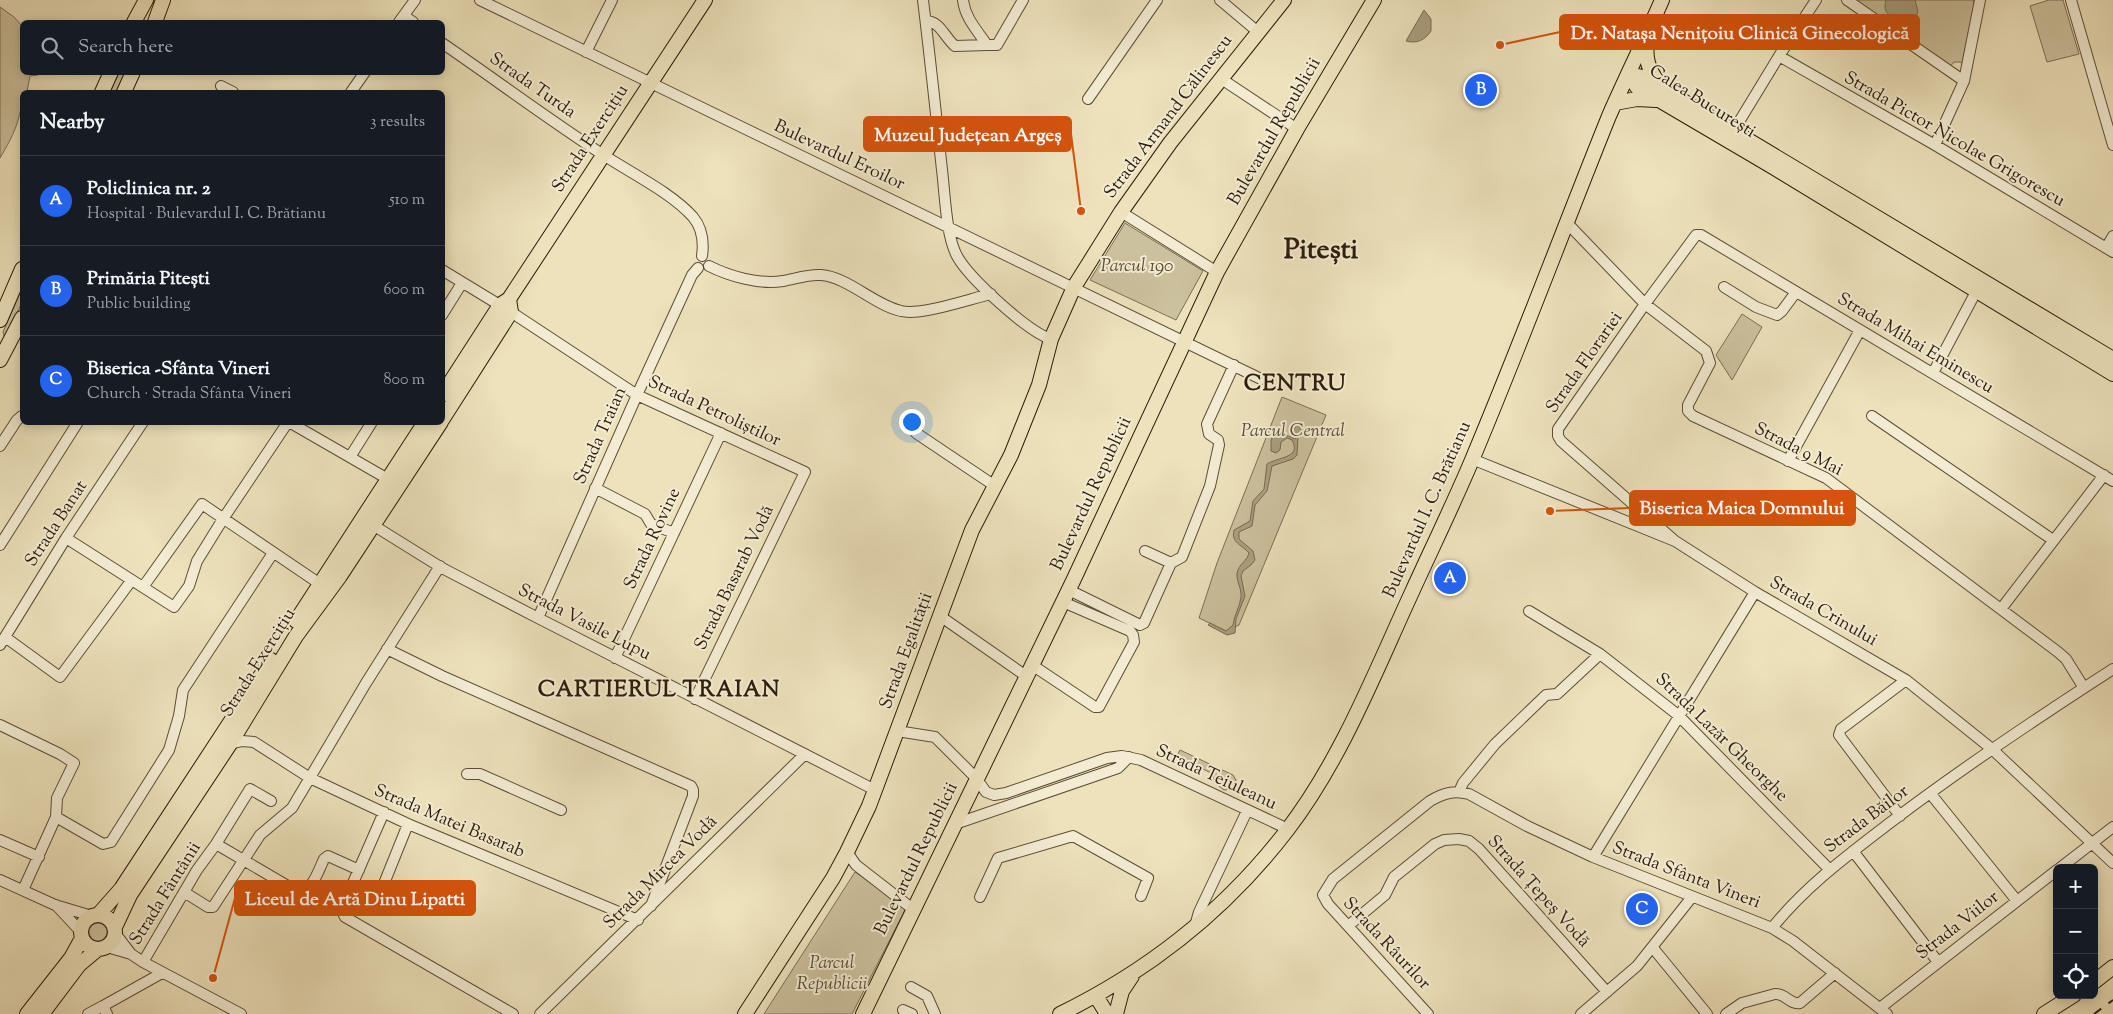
<!DOCTYPE html>
<meta charset="utf-8">
<style>
body{margin:0;font-family:"Sorts Mill Goudy",serif;background:#20242c;color:#f1f3f6}
.controls{position:absolute;right:15px;bottom:15px;display:grid;overflow:hidden;border-radius:8px;box-shadow:0 2px 12px #0003}
.controls button{width:45px;height:45px;display:grid;place-items:center;padding:0;border:0;border-bottom:1px solid #363941;background:#171b24;color:#f1f3f6;font:25px sans-serif}
.you{position:absolute;left:911px;top:421px;width:18px;height:18px;margin:-12px;border:4px solid #fff;border-radius:50%;background:#1a73e8;box-shadow:0 0 0 8px #1a73e833}
.badge{display:grid;place-items:center;width:32px;height:32px;border-radius:50%;background:#2563eb;color:#fff;font-size:16px;font-weight:700}
.pin{position:absolute;translate:-50% -50%;border:2px solid #fff;box-shadow:0 1px 5px #0006}
.list{margin:0;padding:0;list-style:none}
h2{display:flex;justify-content:space-between;align-items:center;height:65px;margin:0;padding:0 20px;font-size:21px}
h2 small{font-size:16px;font-weight:400;color:#9ea1a6}
.list li{display:grid;grid-template-columns:32px 1fr auto;gap:15px;align-items:center;box-sizing:border-box;height:90px;padding:0 20px;border-top:1px solid #363941}
.list b{display:block;font-size:19px;white-space:nowrap}
.list p{margin:0;font-size:16px;white-space:nowrap;color:#9ea1a6}
.list em{font-size:16px;font-style:normal;color:#9ea1a6}
.icon{flex:none;width:28px;height:28px;fill:none;stroke:currentColor;stroke-width:2;stroke-linecap:round;stroke-linejoin:round}
.map{position:relative;flex:none;width:2113px;height:1014px;overflow:hidden}
.search{position:absolute;background:#171b24;box-shadow:0 2px 12px #0003;left:20px;top:20px;width:425px;height:55px;display:flex;align-items:center;gap:12px;box-sizing:border-box;padding:0 18px;border-radius:8px;color:#9ea1a6;font-size:19px}
.panel{position:absolute;background:#171b24;box-shadow:0 2px 12px #0003;left:20px;top:90px;width:425px;height:335px;border-radius:8px}
.map>svg:first-child{display:block}
.green{fill:#ccc19e;stroke:#7c6f54}
.water{fill:#ab9f80;stroke:#786b51}
.lines{fill:none;stroke-linecap:round;stroke-linejoin:round}
.minor-casing{stroke:#5c4e37;stroke-width:12}
.major-casing{stroke:#2c1d0b;stroke-width:16}
.minor{stroke:#f3ecd3;stroke-width:10}
.major{stroke:#ede2bc;stroke-width:14}
.rail{stroke:#2c1d0b;stroke-width:2;stroke-dasharray:9 9;stroke-linecap:butt}
.labels{text-anchor:middle;dominant-baseline:central;stroke-width:4;stroke-linejoin:round;paint-order:stroke}
.street-label{font-size:18px;fill:#2c1d0b;stroke:#f3ecd3}
.park-label{font-size:18px;font-style:italic;fill:#5c4e37;stroke:#f3ecd3}
.district-label{font-size:22px;font-weight:bold;letter-spacing:1px;fill:#2c1d0b;stroke:#f3ecd3}
.town-label{font-size:28px;font-weight:bold;fill:#2c1d0b;stroke:#f3ecd3}
.leader{fill:none;stroke:#d5530c;stroke-width:2}
.callout-dot{fill:#d5530c;stroke:#f3ecd3;stroke-width:2}
.callout{fill:#d5530c;stroke:#d5530c;stroke-width:2}
.callout-label{font-size:19px;text-anchor:middle;font-weight:bold;fill:#fff}
</style>
<div class="map">
<svg width="2113" height="1014" viewBox="0 0 2113 1014">
<rect width="100%" height="100%" fill="#ede2bc"/>
<filter id="stains"><feTurbulence type="fractalNoise" baseFrequency=".004" numOctaves="4"/><feColorMatrix values="0 0 0 0 .2 0 0 0 0 .09 0 0 0 0 .02 0 0 0 .5 -.17"/></filter>
<radialGradient id="worn" r=".72"><stop offset=".6" stop-color="#630" stop-opacity="0"/><stop offset="1" stop-color="#630" stop-opacity=".3"/></radialGradient>
<!-- green -->
<path class="green" d="M1851,0H1974L1972,31L1966,65L1960,62H1954L1949,68Z
M2049,0H2063L2079,54L2047,62L2030,6Z
M0,7L14,17L22,26V72L38,73V75L30,76L27,92H22C22,119 13,136 0,158Z
M119,73H125L116,92H110Z
M1125,223L1203,271L1176,320L1090,280Z
M22,288V302L8,335L4,336L3,332Z
M1742,314L1762,327L1732,380L1716,355Z
M1282,397L1326,415L1239,625L1226,631L1199,618L1217,563Z
M1180,750L1233,775L1236,780L1233,789L1224,790L1214,782L1213,774L1177,756Z
M855,872L906,908L852,1014H764Z
M89 932a9 9 0 1 1 18 0a9 9 0 1 1-18 0Z"/>
<!-- water -->
<path class="water" d="M1886,0H1915L1918,11L1916,17L1909,20C1896,17 1881,18 1886,0Z
M1424,10L1431,19V31C1425,40 1417,44 1406,41Z
M1297,425L1299,426L1301,430L1298,436L1297,455L1293,459L1272,466L1267,491L1255,505L1252,526L1239,532V539L1253,551L1255,560L1251,565L1243,571L1241,576L1245,596L1236,619L1235,633L1227,635L1208,625L1210,623L1226,631L1233,625C1234,615 1240,607 1241,597C1242,589 1236,581 1237,573C1239,564 1247,561 1249,553C1241,544 1231,543 1234,530L1250,521L1253,501L1264,489L1267,464C1278,457 1302,458 1292,440L1287,438L1281,442L1280,450L1276,453L1271,451V439C1279,432 1286,435 1295,439L1297,437L1292,431Z"/>
<g class="lines">
<defs>
<path id="minor" d="M480,0C740,128 1002,251 1261,379
M923,0C930,57 936,114 942,170C945,194 946,236 957,256C969,278 1028,332 1051,339
M963,0C965,18 977,30 987,45H997L1023,0
M1220,0L1258,32
M1847,0L1964,81
M2071,0L2113,145
M404,16L413,22
M926,21C940,21 945,38 955,46L987,45
M399,22L415,0
M442,43C496,80 548,119 602,154C629,172 672,193 693,217C703,229 704,242 702,256
M586,52L612,0
M1779,56L1935,145L2113,252
M1220,78L1297,129
M221,86L233,92
M351,92L365,72
M1088,99L1157,0
M1734,130L1779,56L1816,0
M1935,145L1964,81L1980,0
M1121,212L1217,272
M1568,224L1645,304L1706,351L1710,363L1688,405V411L1693,416L1826,478L2058,652L2066,659L2084,688
M2106,248L2113,236
M709,266C729,276 759,285 783,281C795,279 808,274 821,275C848,277 874,305 901,311C921,316 969,299 991,294
M442,270L511,312L637,395L805,472L695,699
M1724,287L1756,307L1777,315L1782,311L1796,292
M442,315L462,283
M1933,373L1979,286
M1872,416L2053,540
M289,422L393,482
M916,433L995,486
M0,446L17,420L22,416
M350,457L372,422
M1472,459L1675,541L1755,592L1906,680L1992,749L2113,863
M1788,461L1860,330
M595,488L645,514L651,524L674,533
M368,522L442,568L538,618L875,790
M66,538L174,607L189,586L197,561L223,519L288,422
M1675,541L1561,441L1558,436V429L1645,304L1696,235H1701L2113,481
M0,545L78,422
M1145,551L1171,563
M143,587L202,504L320,584
M1069,590L1140,625L1144,623L1171,563L1182,557L1210,486L1219,445L1218,440L1209,434L1207,424L1234,365
M2001,609L2104,475
M1529,611L1600,654L1678,715L1829,869
M940,616L1026,676
M538,618L637,395L692,275L698,268
M5,637L60,677L131,581
M0,645L66,538L143,422
M387,649L442,676L691,786L693,790V796L651,906
M615,658L721,433
M1032,665L1095,707H1099L1134,642L1133,635L1130,631L1063,602
M0,725L60,754L74,763L57,798L56,817L23,890
M897,731L935,737L976,778L986,792L994,795L1006,793L1107,758L1122,756L1141,760L1288,829
M230,744L242,741L254,742L310,778L408,824L638,920
M467,774H480L561,810
M1459,792L1463,783L1495,744L1546,695L1557,694L1600,654
M1930,793L2017,901
M384,812L342,908L343,913L345,917L513,1014
M1900,816L1839,735L1841,729L1906,680
M56,817L103,844L111,842L169,750L179,716L183,690L273,553
M955,824L1118,768L1129,757
M0,840L39,857
M216,844L250,789L271,801
M1853,851L1938,962
M847,852L856,865L914,910
M1593,857L1755,592
M2060,868L2113,827
M0,880L55,905L92,916
M381,891L408,824
M184,892L208,907H213L260,835L292,808L366,683L440,566
M980,897L998,858L1073,836L1148,878L1141,896
M56,905L81,932
M1195,926L1199,912L1247,811
M1348,926L1385,895L1394,877L1435,844L1444,840L1459,839L1469,841L1479,849L1607,992
M1772,928C1807,885 1847,856 1891,822C1962,768 2037,718 2113,669
M115,933L131,954L143,962L241,1014
M107,947L131,954
M1653,948L1707,1014
M143,962L197,870L216,844L298,892C313,891 318,871 324,859L328,856L359,870
M911,987L927,996L935,1014
M1880,1008L2057,870
M903,1010L912,1014
M88,1014L103,1006
M107,1014L103,1006L162,973
M540,1014L805,754
M1428,1014L1328,904L1323,895L1333,879L1430,801C1444,793 1454,790 1469,794L1527,826L1593,857L1772,928L1793,941L1887,1014
M1581,1014L1637,966L1692,897
M1726,1014L1742,1003L1775,994C1785,993 1790,1005 1800,1003L1835,973"/>
<path id="major" d="M134,22L146,0
M155,22L163,0
M1647,41C1645,58 1648,70 1659,83
M1628,74L1637,87L1773,167L2113,374
M1628,74L1643,77L2113,359
M102,92L111,72
M124,92L133,72
M1615,103L1637,99L1656,100
M0,320L22,269
M0,360L22,318
M442,395L500,305L509,299L705,0
M442,420L511,312L509,299
M296,621L425,422
M81 932a17 17 0 1 1 34 0a17 17 0 1 1-34 0Z
M98,915L121,889L271,660
M115,927L130,895L230,744L296,636L340,576L441,422
M2094,982L2113,967
M1096,996L1107,1014
M27,1014L71,958L82,938
M42,1014L79,965L98,949
M745,1014L833,878L847,852L869,806L972,530L1011,455L1039,385L1051,339L1074,287L1121,212L1170,143L1284,0
M863,1014L1073,581L1217,272L1297,129L1374,0
M1060,1014C1150,970 1227,909 1288,829C1342,758 1375,672 1412,592C1432,548 1453,505 1472,460C1520,346 1563,230 1609,116C1626,77 1645,39 1662,0
M1116,1014L1122,991L1132,976
M2044,1014L2074,995"/>
</defs>
<!-- minor casing -->
<use href="#minor" class="minor-casing"/>
<!-- major casing -->
<use href="#major" class="major-casing"/>
<!-- minor -->
<use href="#minor" class="minor"/>
<!-- major -->
<use href="#major" class="major"/>
<!-- rail -->
<path class="rail" d="M2094,1014L2113,1000"/>
</g>
<g class="labels">
<!-- street labels -->
<g class="street-label">
<text transform="translate(532 86) rotate(35)">Strada Turda</text>
<text transform="translate(1702 102) rotate(32)">Calea București</text>
<text transform="translate(1169 117) rotate(-53)">Strada Armand Călinescu</text>
<text transform="translate(1275 132) rotate(-60)">Bulevardul Republicii</text>
<text transform="translate(591 139) rotate(-57)">Strada Exercițiu</text>
<text transform="translate(1954 140) rotate(30)">Strada Pictor Nicolae Grigorescu</text>
<text transform="translate(839 156) rotate(25)">Bulevardul Eroilor</text>
<text transform="translate(1915 344) rotate(31)">Strada Mihai Eminescu</text>
<text transform="translate(1585 363) rotate(-55)">Strada Florariei</text>
<text transform="translate(714 412) rotate(25)">Strada Petroliștilor</text>
<text transform="translate(601 436) rotate(-66)">Strada Traian</text>
<text transform="translate(1798 450) rotate(27)">Strada 9 Mai</text>
<text transform="translate(1092 494) rotate(-65)">Bulevardul Republicii</text>
<text transform="translate(1428 510) rotate(-66)">Bulevardul I. C. Brătianu</text>
<text transform="translate(57 524) rotate(-57)">Strada Banat</text>
<text transform="translate(653 539) rotate(-65)">Strada Rovine</text>
<text transform="translate(735 578) rotate(-64)">Strada Basarab Vodă</text>
<text transform="translate(1823 612) rotate(30)">Strada Crinului</text>
<text transform="translate(584 623) rotate(27)">Strada Vasile Lupu</text>
<text transform="translate(907 651) rotate(-70)">Strada Egalității</text>
<text transform="translate(259 663) rotate(-58)">Strada Exercițiu</text>
<text transform="translate(1721 738) rotate(44)">Strada Lazăr Gheorghe</text>
<text transform="translate(1216 778) rotate(25)">Strada Teiuleanu</text>
<text transform="translate(1867 820) rotate(-37)">Strada Băilor</text>
<text transform="translate(449 822) rotate(23)">Strada Matei Basarab</text>
<text transform="translate(917 859) rotate(-64)">Bulevardul Republicii</text>
<text transform="translate(661 873) rotate(-45)">Strada Mircea Vodă</text>
<text transform="translate(1686 876) rotate(21)">Strada Sfânta Vineri</text>
<text transform="translate(1538 892) rotate(48)">Strada Țepeș Vodă</text>
<text transform="translate(166 894) rotate(-58)">Strada Fântânii</text>
<text transform="translate(1958 926) rotate(-38)">Strada Viilor</text>
<text transform="translate(1386 944) rotate(47)">Strada Râurilor</text>
</g>
<!-- park labels -->
<g class="park-label">
<text x="1137" y="267">Parcul 190</text>
<text x="1293" y="432">Parcul Central</text>
<text x="832" y="964">Parcul<tspan x="832" dy="21">Republicii</tspan></text>
</g>
<!-- district labels -->
<g class="district-label">
<text x="1295" y="385">CENTRU</text>
<text x="659" y="691">CARTIERUL TRAIAN</text>
</g>
<!-- town labels -->
<g class="town-label">
<text x="1321" y="251">Pitești</text>
</g>
</g>
<!-- callouts -->
<path class="leader" d="M1500 45L1560 32M1081 211L1071 134M1550 511L1630 508M213 978L235 898"/>
<g class="callout-dot">
<circle cx="1500" cy="45" r="5"/>
<circle cx="1081" cy="211" r="5"/>
<circle cx="1550" cy="511" r="5"/>
<circle cx="213" cy="978" r="5"/>
</g>
<g class="callout">
<rect x="1560" y="15" width="359" height="34" rx="5"/>
<rect x="864" y="117" width="207" height="34" rx="5"/>
<rect x="1630" y="491" width="225" height="34" rx="5"/>
<rect x="235" y="881" width="240" height="34" rx="5"/>
</g>
<g class="callout-label">
<text x="1740" y="39">Dr. Natașa Nenițoiu Clinică Ginecologică</text>
<text x="968" y="141">Muzeul Județean Argeș</text>
<text x="1742" y="514">Biserica Maica Domnului</text>
<text x="355" y="905">Liceul de Artă Dinu Lipatti</text>
</g>
<rect width="100%" height="100%" filter="url(#stains)"/>
<rect width="100%" height="100%" fill="url(#worn)"/>
</svg>
<div class="controls">
<button>+</button>
<button>−</button>
<button><svg class="icon" aria-label="locate" viewBox="0 0 24 24"><circle cx="12" cy="12" r="6"/><path d="M12 2v4M12 18v4M2 12h4M18 12h4"/></svg></button>
</div>
<div class="you"></div>
<div class="pin badge" style="left:1450px;top:578px">A</div>
<div class="pin badge" style="left:1481px;top:90px">B</div>
<div class="pin badge" style="left:1642px;top:909px">C</div>
<div class="search"><svg class="icon" aria-label="search" viewBox="0 0 24 24"><circle cx="10" cy="10" r="6"/><path d="M15 15l6 6"/></svg>Search here</div>
<section class="panel">
<h2>Nearby<small>3 results</small></h2>
<ul class="list">
<li><span class="badge">A</span><div><b>Policlinica nr. 2</b><p>Hospital · Bulevardul I. C. Brătianu</p></div><em>510 m</em></li>
<li><span class="badge">B</span><div><b>Primăria Pitești</b><p>Public building</p></div><em>600 m</em></li>
<li><span class="badge">C</span><div><b>Biserica -Sfânta Vineri</b><p>Church · Strada Sfânta Vineri</p></div><em>800 m</em></li>
</ul>
</section>
</div>
